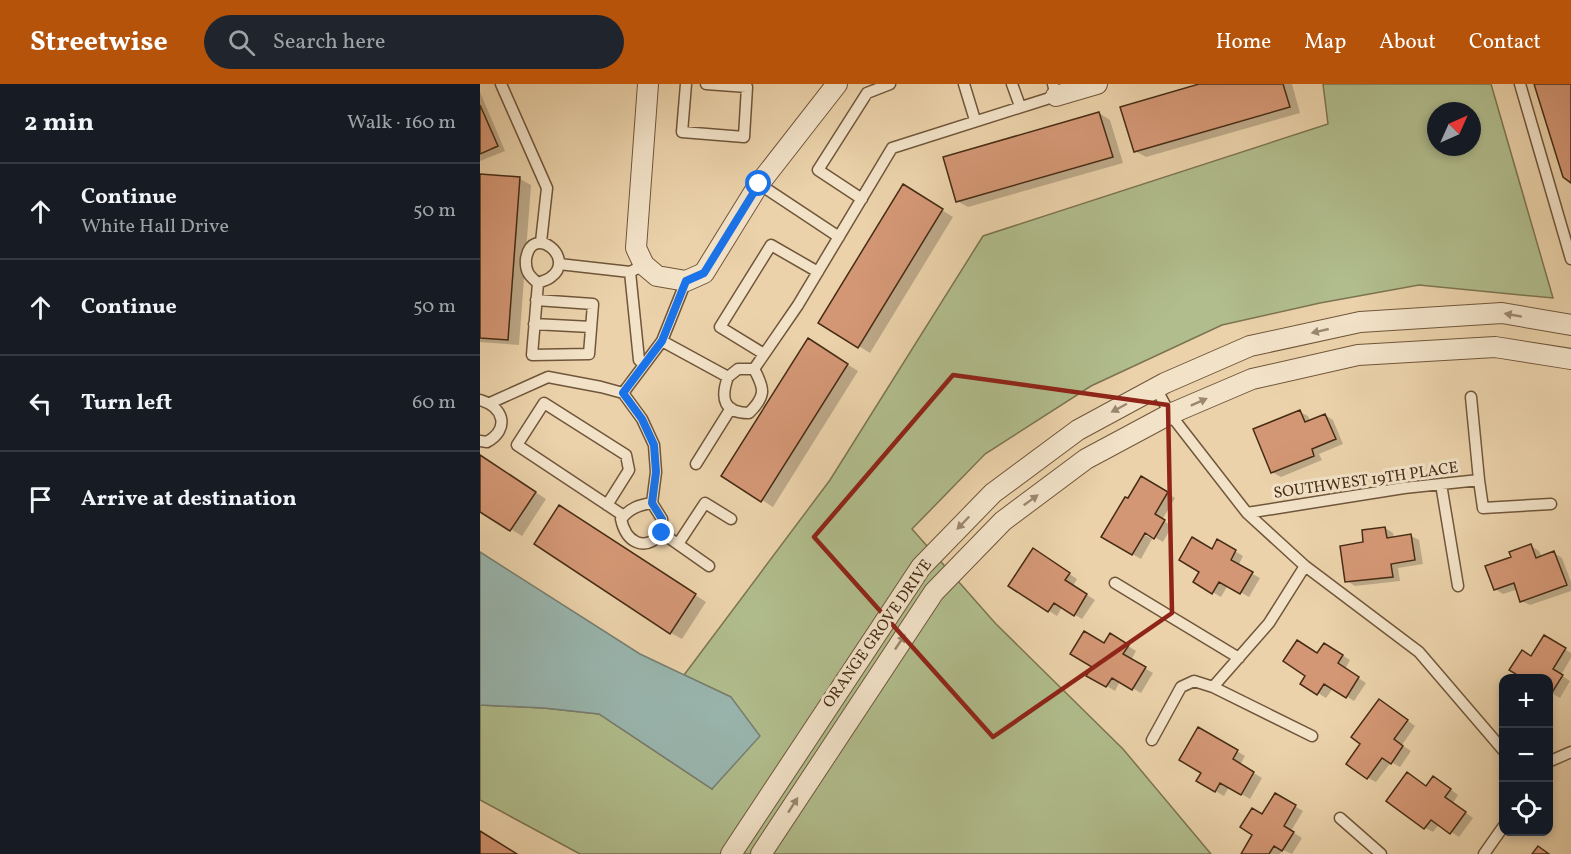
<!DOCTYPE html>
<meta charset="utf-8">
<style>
body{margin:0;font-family:Vollkorn,serif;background:#20242c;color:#f1f3f6}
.controls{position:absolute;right:18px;bottom:18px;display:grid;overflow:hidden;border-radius:12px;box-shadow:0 3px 9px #0003}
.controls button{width:54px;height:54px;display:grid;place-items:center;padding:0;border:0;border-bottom:2px solid #363941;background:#171b24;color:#f1f3f6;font:30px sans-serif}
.compass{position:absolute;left:947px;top:18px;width:54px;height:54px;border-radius:50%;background:#171b24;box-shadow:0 3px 9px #0003;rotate:45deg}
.stop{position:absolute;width:18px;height:18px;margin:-14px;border:4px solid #1a73e8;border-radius:50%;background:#fff}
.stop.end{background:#1a73e8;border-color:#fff;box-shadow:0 2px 6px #0008}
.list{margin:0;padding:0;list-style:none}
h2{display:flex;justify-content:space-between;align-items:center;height:78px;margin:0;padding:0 24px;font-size:26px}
h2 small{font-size:20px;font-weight:400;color:#9ea1a6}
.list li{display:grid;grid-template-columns:39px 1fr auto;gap:18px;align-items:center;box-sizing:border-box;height:96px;padding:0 24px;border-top:2px solid #363941}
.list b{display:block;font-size:22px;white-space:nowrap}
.list p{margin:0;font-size:20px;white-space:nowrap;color:#9ea1a6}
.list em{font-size:20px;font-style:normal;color:#9ea1a6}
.icon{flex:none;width:33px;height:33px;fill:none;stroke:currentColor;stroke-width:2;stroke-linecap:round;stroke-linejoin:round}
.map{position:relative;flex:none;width:1091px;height:770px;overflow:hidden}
header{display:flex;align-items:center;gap:36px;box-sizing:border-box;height:84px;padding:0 30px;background:#b45309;color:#fff}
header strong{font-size:28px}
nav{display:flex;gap:33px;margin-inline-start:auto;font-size:21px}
.search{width:420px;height:54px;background:#20242c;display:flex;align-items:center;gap:15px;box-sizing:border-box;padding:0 21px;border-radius:33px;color:#9ea1a6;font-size:22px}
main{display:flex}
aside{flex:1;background:#171b24}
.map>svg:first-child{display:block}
.green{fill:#b1bd8d;stroke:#7c7451;stroke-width:1.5;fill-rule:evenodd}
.water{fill:#99b6af;stroke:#787f71;stroke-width:1.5}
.shadow{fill:#0003}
.building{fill:#d49775;stroke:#472c15;stroke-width:1.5}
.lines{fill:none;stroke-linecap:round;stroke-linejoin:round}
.lane-casing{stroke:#70563a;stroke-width:13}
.street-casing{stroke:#70563a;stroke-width:22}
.lane{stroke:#f2e2c8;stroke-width:10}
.street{stroke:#f2e2c8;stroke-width:20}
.oneway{fill:#9c876e}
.route{stroke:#1a73e8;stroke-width:8}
.marked{fill:none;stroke:#8f2418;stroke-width:4.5;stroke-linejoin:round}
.labels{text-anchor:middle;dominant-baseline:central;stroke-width:6;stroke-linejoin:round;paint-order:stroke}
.street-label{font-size:16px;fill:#472c15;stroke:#f2e2c8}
</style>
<header>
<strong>Streetwise</strong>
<div class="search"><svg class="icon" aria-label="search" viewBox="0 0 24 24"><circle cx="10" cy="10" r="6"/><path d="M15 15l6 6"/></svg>Search here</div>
<nav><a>Home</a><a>Map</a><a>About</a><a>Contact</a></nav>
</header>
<main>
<aside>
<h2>2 min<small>Walk · 160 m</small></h2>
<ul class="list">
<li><svg class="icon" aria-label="ahead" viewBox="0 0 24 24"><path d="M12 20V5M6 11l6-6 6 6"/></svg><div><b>Continue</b><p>White Hall Drive</p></div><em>50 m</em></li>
<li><svg class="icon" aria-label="ahead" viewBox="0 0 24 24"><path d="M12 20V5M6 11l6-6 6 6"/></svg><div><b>Continue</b></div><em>50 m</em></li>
<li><svg class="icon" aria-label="left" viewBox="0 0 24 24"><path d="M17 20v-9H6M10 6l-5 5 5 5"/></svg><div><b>Turn left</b></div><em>60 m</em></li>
<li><svg class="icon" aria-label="arrive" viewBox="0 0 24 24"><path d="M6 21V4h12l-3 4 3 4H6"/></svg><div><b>Arrive at destination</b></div></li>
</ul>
</aside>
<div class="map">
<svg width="1091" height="770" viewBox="0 0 1091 770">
<rect width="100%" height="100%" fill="#ebd2aa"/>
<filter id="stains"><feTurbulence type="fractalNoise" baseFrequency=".00333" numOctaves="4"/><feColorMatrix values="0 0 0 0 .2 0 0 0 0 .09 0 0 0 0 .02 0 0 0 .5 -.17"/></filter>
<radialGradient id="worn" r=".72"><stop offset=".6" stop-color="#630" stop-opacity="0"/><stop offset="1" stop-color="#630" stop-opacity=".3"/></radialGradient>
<!-- green -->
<path class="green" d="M843,0H1011L1073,214L939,201L840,219L742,241L611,302L505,370L432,445L516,540L643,665L731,770H100L0,716V621L64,624L119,630L232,705L251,613L204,591L350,396L503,152L848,40ZM956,27H992V63H956Z"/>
<!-- water -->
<path class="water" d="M0,468L160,570L251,613L280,652L232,705L119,630L64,624L0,621Z"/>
<!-- shadow -->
<path class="shadow" d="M725,0H812L820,29L666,73L655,67Z
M0,8L25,67L0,77Z
M619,29L630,36L643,79L488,123L477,117Z
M0,92L40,95L51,101L39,261L0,258Z
M423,102L473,133L390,269L340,238Z
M339,263L378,287L293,423L282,416Z
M820,328L828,332L830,337L845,331L853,336L863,360L839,370L842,376L801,393L792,388Z
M0,372L66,415L42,452L0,426Z
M662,394L695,414L682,436L692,442L683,458L659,444L658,447L672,455L661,475L623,453Z
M91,429L226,518L202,555L191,549Z
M905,444L913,449L914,454L931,452L939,456L943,480L918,484L920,497L875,502L867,497L885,459Z
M738,457L763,472L758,482L780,494L769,513L748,501L741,513L715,498Z
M1051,462L1059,467L1062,473L1074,469L1082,474L1091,498V507L1050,521L1042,517L1038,505L1023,510L1015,505L1033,474Z
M561,471L597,495L593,502L615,516L602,535L582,523L577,532L530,502Z
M630,551L656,567L651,576L673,589L661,609L640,597L635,607L627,602L625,561Z
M1065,553L1091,569V574L1081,591L1090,597L1080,614L1070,608L1068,611V594H1040Z
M853,565L870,576L865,585L886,599L874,617L853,604L846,614L822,599L838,571Z
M907,621L935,642L922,661L931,667L920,683L911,678L896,698L888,694Z
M719,645L765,672L760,681L782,694L770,715L749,703L744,712L718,697L723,688Z
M961,698L978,711L973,719L993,734L979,753L959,740L953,748L945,744L947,703Z
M796,711L823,727L811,747L822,754L812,770L803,766L800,770H762Z"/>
<!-- building -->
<path class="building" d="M719,0H803L810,23L654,68L640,23Z
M1054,0H1091V99L1083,93Z
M0,21L18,62L0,70Z
M619,28L633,73L476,118L463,73Z
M0,90L40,93L28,256L0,254Z
M423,100L463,125L378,264L338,239Z
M328,254L368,280L281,418L241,392Z
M820,326L825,338L845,330L856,355L832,365L834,372L791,389L773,345Z
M0,371L56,408L30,447L0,428Z
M661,392L688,408L675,430L685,436L674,455L665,449L652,471L621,453L645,413L648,414Z
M79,421L216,510L190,550L54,460Z
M905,443L907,454L931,450L935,476L911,480L913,493L865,498L860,462L883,458L882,446Z
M712,453L732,465L737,455L756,466L751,476L773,488L760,510L739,498L732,510L713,498L719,488L699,476Z
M1051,460L1056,474L1074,467L1087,501L1040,518L1034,499L1014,506L1005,482L1031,473L1029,468Z
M553,464L590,489L585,496L607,510L594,532L574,519L568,528L528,502Z
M604,547L624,559L630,549L649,561L643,570L666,583L652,606L632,594L626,603L606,592L612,583L590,570Z
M1064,551L1086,564L1073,585L1083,591L1071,610L1068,609V594H1038L1039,592L1029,586L1042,566L1051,572Z
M817,556L837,569L844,559L863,571L858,579L879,593L866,614L844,600L837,611L820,600L825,592L803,577Z
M899,615L928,636L914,655L923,662L911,680L902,674L887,695L866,680L880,660L871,653Z
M718,643L758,666L753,675L774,688L761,711L740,699L735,708L716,697L721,689L699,676Z
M927,688L946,702L953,692L971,705L965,713L986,728L970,750L951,736L944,745L906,717Z
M795,709L816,721L804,742L814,748L802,767L794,762L789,770H761L772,751L760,743L772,724L782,730Z
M0,747L37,770H0Z
M1058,762L1069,770H1052Z"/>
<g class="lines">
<defs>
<path id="lane" d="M21,0L67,104L61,158
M206,0L202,48L264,53L267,3L226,0
M484,0L495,36
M532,0L540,22
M1040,0L1091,175
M279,100L359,153
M382,115L338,86L387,9L410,0
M79,180L150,188
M206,197L182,257L248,293L258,285H274L318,221L412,64L576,12L573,0
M56,216L113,220L109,270L52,271L58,199C49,192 45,187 46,175C52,138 97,174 71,193C68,196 62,197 58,199
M54,240L111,243
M284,270L240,243L291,161L338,188
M164,281L159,276L150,188L164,181
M248,293C240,315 244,329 269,329C286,312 285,305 274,285
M676,304L690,330L767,429L825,482L939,568L1023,666
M0,316C24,323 30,345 7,358L0,357
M10,319L68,293L121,303L143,309
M216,380L251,324
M999,396L1003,424L1071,420
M961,400L978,502
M172,419C159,421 150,424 141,435C146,458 164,469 182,449V435L172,419L176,388L174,361L162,335L143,309L182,257
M127,421L149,386L146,371L64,319L37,361L144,432
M767,429L924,404L999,396L991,313
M182,449L229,482
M198,460L225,419L251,435
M825,482L789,539L733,603L832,652
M635,499L759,574
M672,656L701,603L714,597L733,603
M1068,678L1091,668
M860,734L901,770
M1004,770L1023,743"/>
<path id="street" d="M168,0L156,164L164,181L177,192L206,197L224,189L279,100L357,0
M576,12L617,0
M251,770L441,483L513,409L598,346L685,299L770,262L880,238L1022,229L1091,241
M281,770L454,508L523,437L606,375L690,330L772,295L878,271L1015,263L1091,275"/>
</defs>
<!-- lane casing -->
<use href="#lane" class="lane-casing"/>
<!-- street casing -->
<use href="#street" class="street-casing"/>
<!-- lane -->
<use href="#lane" class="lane"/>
<!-- street -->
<use href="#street" class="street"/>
</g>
<!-- one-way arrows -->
<defs><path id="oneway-solid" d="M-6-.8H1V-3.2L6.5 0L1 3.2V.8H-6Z" transform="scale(1.5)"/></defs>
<g class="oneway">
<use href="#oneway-solid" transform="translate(1033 231) rotate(-170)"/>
<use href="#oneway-solid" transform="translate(840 247) rotate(167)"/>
<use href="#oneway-solid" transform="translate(719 318) rotate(-24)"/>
<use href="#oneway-solid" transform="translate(639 324) rotate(152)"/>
<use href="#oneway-solid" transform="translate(551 416) rotate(-36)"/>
<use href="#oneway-solid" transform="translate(483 439) rotate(134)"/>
<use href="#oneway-solid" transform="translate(420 558) rotate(-56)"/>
<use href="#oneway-solid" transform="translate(313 721) rotate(-57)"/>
</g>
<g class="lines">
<!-- route -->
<path class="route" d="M182,449V435L172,419L176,388L174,361L162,335L143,309L182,257L206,197L224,189L279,100"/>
</g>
<!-- marked area -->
<path class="marked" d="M473,291L688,321L692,529L513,653L334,453Z"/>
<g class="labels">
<!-- street labels -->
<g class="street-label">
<text transform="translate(886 397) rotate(-8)">SOUTHWEST 19TH PLACE</text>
<text transform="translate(398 550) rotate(-55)">ORANGE GROVE DRIVE</text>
</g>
</g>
<rect width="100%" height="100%" filter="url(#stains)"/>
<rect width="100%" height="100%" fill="url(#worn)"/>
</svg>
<div class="controls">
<button>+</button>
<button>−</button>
<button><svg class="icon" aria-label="locate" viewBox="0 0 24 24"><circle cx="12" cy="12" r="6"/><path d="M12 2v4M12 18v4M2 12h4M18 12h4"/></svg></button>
</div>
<svg class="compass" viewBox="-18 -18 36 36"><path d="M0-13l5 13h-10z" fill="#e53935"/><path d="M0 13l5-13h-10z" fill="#9ea1a6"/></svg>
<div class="stop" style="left:279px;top:100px"></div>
<div class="stop end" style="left:182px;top:449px"></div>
</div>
</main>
